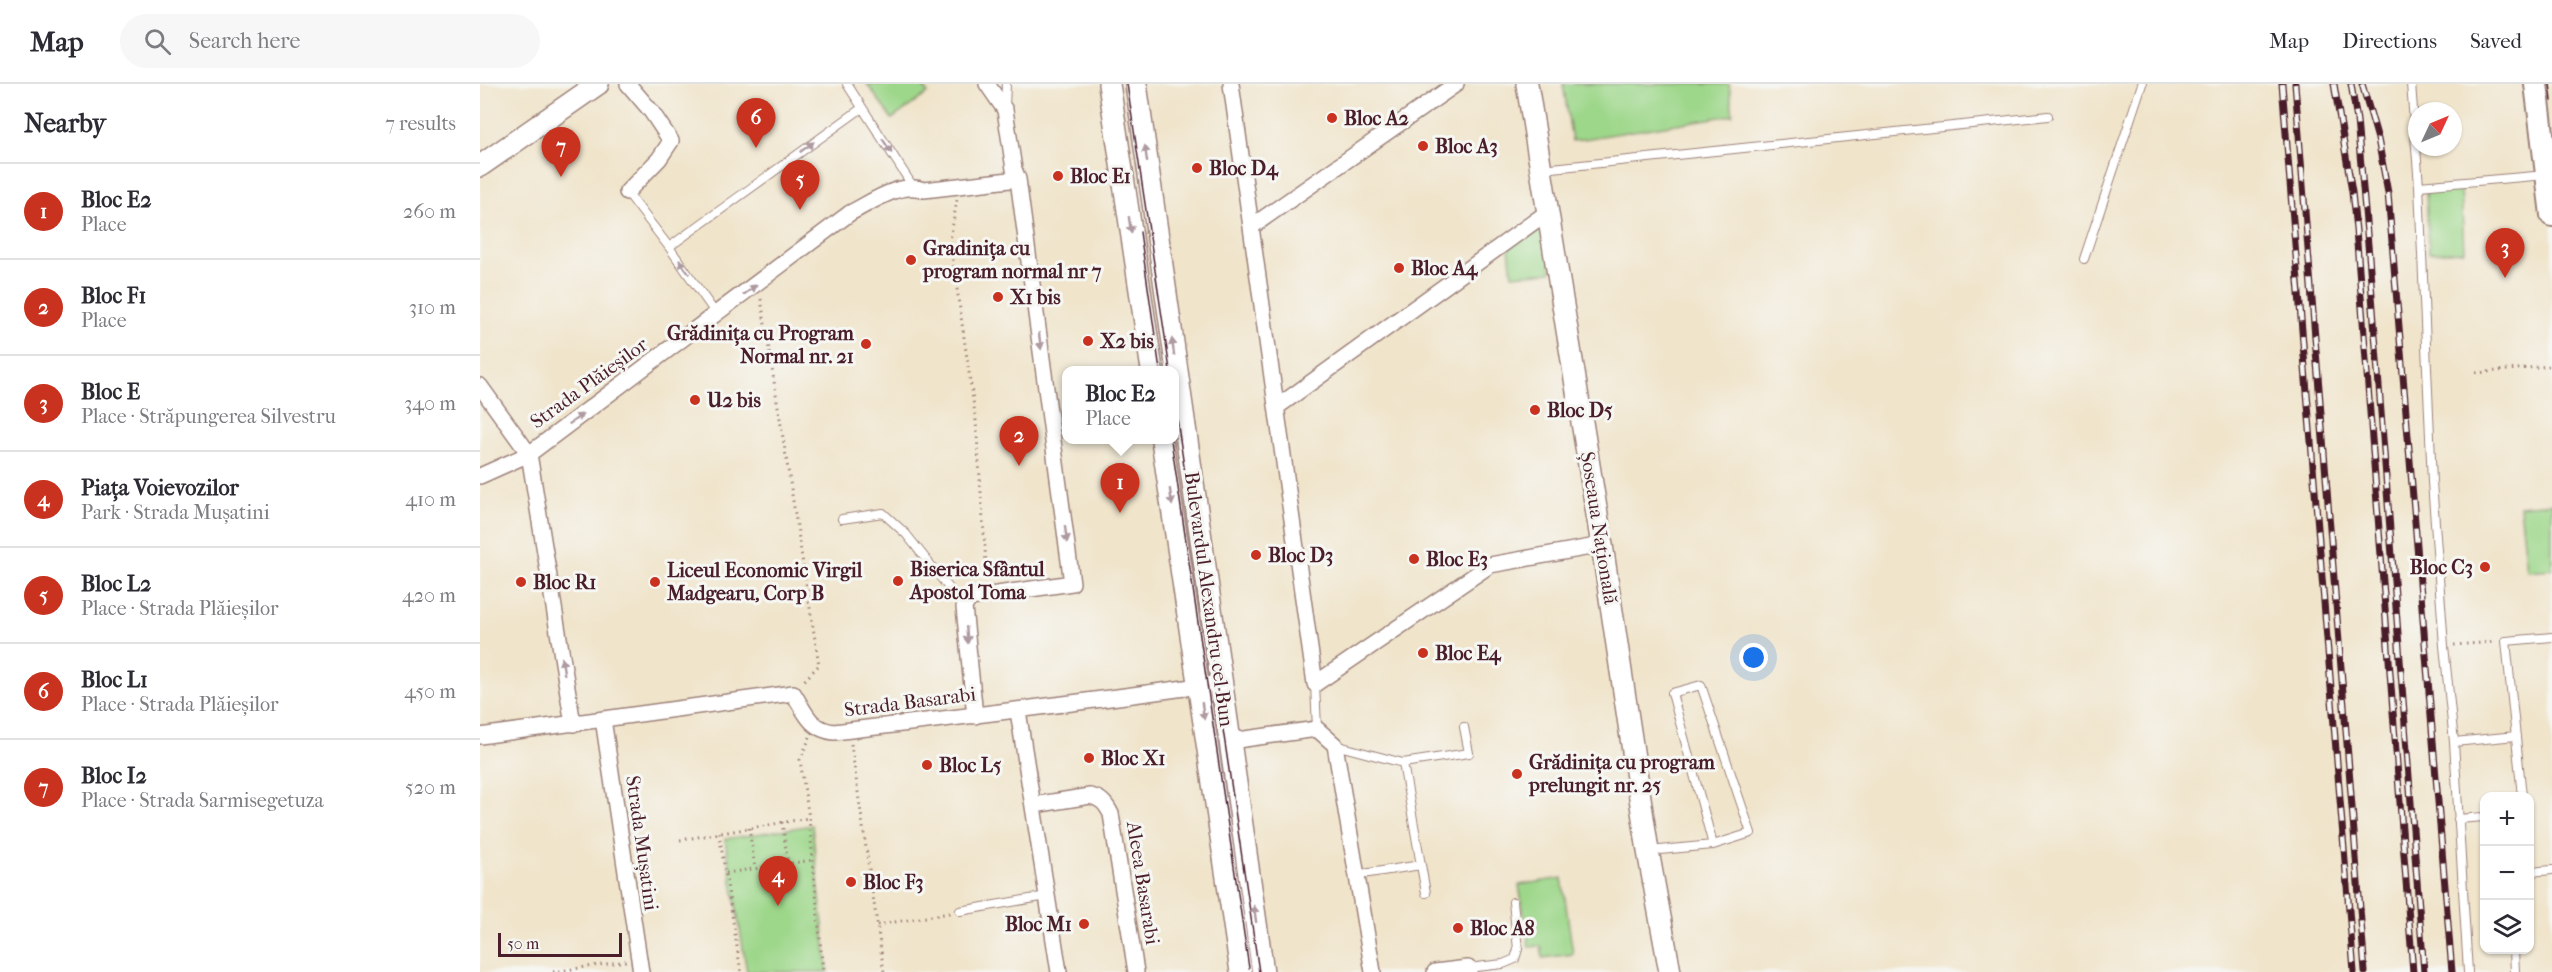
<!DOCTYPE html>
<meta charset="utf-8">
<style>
body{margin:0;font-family:"IM FELL French Canon",serif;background:#f7f7f7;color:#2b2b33}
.controls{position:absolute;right:18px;bottom:18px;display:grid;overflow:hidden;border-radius:12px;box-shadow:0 2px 4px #0004}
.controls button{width:54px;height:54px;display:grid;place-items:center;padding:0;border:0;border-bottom:2px solid #e1e1e2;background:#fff;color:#2b2b33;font:30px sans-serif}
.compass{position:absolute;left:1928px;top:18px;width:54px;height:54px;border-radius:50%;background:#fff;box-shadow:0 2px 4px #0004;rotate:46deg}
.scale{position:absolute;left:18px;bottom:15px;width:124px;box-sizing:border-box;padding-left:6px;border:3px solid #4a1f2b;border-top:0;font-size:16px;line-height:21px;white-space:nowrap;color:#4a1f2b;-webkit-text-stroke:4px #f6f6f2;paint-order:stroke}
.you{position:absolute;left:1274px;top:574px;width:21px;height:21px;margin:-15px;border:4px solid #fff;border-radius:50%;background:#1a73e8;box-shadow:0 0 0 9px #1a73e833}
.badge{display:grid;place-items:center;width:39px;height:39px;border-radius:50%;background:#c8321e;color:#fff;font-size:20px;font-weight:700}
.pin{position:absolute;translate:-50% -50px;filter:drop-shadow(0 2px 3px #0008)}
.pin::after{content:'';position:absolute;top:32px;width:21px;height:18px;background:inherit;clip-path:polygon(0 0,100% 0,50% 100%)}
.popup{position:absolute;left:582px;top:282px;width:117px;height:78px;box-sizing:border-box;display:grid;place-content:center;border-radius:12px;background:#fff;filter:drop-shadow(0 2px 4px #0005);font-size:20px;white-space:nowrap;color:#7c7c81}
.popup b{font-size:22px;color:#2b2b33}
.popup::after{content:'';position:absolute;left:50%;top:100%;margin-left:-12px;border:12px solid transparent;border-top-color:#fff}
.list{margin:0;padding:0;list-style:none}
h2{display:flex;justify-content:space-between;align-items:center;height:78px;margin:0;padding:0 24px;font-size:26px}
h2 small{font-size:20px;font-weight:400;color:#7c7c81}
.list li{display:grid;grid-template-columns:39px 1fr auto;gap:18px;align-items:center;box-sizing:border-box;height:96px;padding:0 24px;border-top:2px solid #e1e1e2}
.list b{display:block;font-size:22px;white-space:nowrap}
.list p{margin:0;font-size:20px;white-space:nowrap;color:#7c7c81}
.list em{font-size:20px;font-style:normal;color:#7c7c81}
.icon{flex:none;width:33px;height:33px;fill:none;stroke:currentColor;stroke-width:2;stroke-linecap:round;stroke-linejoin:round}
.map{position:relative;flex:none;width:2072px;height:888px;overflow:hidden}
header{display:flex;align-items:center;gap:36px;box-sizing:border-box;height:84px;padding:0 30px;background:#fff;border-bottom:2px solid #e1e1e2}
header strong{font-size:28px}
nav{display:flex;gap:33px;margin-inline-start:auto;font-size:21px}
.search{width:420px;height:54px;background:#f7f7f7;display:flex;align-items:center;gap:15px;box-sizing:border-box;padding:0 21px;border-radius:33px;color:#7c7c81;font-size:22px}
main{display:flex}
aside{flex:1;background:#fff}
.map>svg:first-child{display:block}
.green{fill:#9dd78a;stroke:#747b5a;stroke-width:1.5}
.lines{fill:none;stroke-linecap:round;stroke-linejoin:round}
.lane-casing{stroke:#9d827a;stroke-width:10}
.street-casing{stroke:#9d827a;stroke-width:18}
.secondary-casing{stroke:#9d827a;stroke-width:24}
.primary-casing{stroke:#9d827a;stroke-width:26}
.path{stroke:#9d827a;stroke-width:3;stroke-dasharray:1.5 4.5;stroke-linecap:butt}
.lane{stroke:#fff;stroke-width:8}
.street{stroke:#fff;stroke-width:15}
.secondary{stroke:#fff;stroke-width:21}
.primary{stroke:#fff;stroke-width:22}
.tram{stroke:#4a1f2b;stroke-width:1.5}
.rail-casing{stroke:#4a1f2b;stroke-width:7}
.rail{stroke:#f6f6f2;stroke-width:4.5;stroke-dasharray:14;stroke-linecap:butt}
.oneway{fill:#ae9aa0}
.poi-dot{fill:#c8321e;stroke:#f6f6f2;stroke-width:2}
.labels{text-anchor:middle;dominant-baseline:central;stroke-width:6;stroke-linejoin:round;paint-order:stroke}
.poi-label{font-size:20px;font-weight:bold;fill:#4a1f2b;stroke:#f6f6f2;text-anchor:start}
.street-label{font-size:20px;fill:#4a1f2b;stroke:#f6f6f2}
</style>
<header>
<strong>Map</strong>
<div class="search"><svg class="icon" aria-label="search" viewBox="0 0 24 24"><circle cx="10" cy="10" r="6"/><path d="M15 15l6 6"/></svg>Search here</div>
<nav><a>Map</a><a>Directions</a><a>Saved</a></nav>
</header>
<main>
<aside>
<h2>Nearby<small>7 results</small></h2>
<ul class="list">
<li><span class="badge">1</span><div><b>Bloc E2</b><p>Place</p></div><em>260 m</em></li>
<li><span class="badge">2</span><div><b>Bloc F1</b><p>Place</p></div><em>310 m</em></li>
<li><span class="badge">3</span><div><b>Bloc E</b><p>Place · Străpungerea Silvestru</p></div><em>340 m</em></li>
<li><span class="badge">4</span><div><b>Piața Voievozilor</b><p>Park · Strada Mușatini</p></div><em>410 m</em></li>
<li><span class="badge">5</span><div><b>Bloc L2</b><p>Place · Strada Plăieșilor</p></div><em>420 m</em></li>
<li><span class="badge">6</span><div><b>Bloc L1</b><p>Place · Strada Plăieșilor</p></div><em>450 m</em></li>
<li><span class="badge">7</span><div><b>Bloc I2</b><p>Place · Strada Sarmisegetuza</p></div><em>520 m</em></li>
</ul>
</aside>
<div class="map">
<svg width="2072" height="888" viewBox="0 0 2072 888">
<rect width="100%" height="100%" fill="#f6f6f2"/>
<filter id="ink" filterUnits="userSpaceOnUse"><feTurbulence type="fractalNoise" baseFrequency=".0167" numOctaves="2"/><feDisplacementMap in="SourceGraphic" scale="12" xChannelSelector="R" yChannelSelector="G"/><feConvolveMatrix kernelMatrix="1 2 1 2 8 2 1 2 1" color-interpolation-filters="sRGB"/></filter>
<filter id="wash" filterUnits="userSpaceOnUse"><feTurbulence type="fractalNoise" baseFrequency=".008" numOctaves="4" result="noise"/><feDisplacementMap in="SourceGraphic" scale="24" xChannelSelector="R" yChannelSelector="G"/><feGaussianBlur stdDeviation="1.35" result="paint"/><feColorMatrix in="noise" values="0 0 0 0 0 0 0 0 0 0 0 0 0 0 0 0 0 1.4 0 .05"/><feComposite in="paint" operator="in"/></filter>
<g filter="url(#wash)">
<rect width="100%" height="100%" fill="#f0e4ca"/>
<!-- green -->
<path class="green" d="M387,0H441L448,9L412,35Z
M1083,0H1249L1253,31L1092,57Z
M1981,104L1984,167L1949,169L1946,106Z
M1057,144L1068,152L1071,188L1032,191L1029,164Z
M2072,419V485L2047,487L2040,422Z
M332,741L348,888H267L245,755Z
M1082,794L1093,870L1063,874L1061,862L1049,863L1039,801Z"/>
</g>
<g filter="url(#ink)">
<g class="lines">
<defs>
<path id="lane" d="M367,0L432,101
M1931,0L1939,102L2066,91
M525,22L526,0
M1063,85L1568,32
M1939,102L1952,398L1964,562L1974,658L1988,888
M147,108L189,163
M1604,175L1662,0
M236,230L189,163L382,24
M362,435L403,429L426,450L484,523
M835,600L837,645
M1974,658L2036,652
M855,661L923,679L941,781L876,791
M923,679L989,669L984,643
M2042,712L2026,557L2072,553
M1978,735L2004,733
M1169,767L1233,761L1271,749L1221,601L1192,609L1233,761
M941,781L946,809
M2050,788L2072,786
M480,827L567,812
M2034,866L2035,888
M988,884L1023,880L1035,875L1038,865L1033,818"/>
<path id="street" d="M751,0L835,600L1010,481L1122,461
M147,108L179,75L191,57L171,27L148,0
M771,143L976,0
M0,302L49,370L93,640
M797,323L1069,127
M0,392L49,370L370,129C392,118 420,97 444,106L538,95L534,85L525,26L507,0
M538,627L579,888
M495,632L484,523L490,514L592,499L538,95
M123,635L161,888
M0,652L313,609C325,627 329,645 354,648C483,633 612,617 741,599
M750,657L837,645L855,661L893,888
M554,721L610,712C621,714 626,720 631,730L656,888
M955,888L988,884L989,888"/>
<path id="secondary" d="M629,0L672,286
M656,0L783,888
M1047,0L1122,461L1168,767L1190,888
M0,82L118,0
M682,356L761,888"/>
<path id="primary" d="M2056,0L2072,131"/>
</defs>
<!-- lane casing -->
<use href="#lane" class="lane-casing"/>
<!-- street casing -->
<use href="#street" class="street-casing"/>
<!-- secondary casing -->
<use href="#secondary" class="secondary-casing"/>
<!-- primary casing -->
<use href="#primary" class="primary-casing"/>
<!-- path -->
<path class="path" d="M477,116L470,156L496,337L507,493L505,496
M281,215L339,581L322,599
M1996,289L2069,282
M1974,561L2015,558
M330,653L320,676L329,734L343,888
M371,660L404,888
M302,738L308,780
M269,744L275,784
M239,749L261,888
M200,756L329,734
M246,789L333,776
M397,841L470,829
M73,888L146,877"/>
<!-- lane -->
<use href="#lane" class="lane"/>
<!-- street -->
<use href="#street" class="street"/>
<!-- secondary -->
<use href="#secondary" class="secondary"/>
<!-- primary -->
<use href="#primary" class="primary"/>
<!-- tram -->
<path class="tram" d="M647,0L690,286
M2070,0L2072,17
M660,148L680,286
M694,315L779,888
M691,356L769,884"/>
<defs>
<path id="rail" d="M1802,0L1874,888
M1815,0L1885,888
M1854,0L1872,108L1876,146L1933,888
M1871,0L1877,36L1889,172L1944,888
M1882,0L1898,55L1908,109L1972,888"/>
</defs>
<!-- rail casing -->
<use href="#rail" class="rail-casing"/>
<!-- rail -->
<use href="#rail" class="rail"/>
</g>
<!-- one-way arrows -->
<defs><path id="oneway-solid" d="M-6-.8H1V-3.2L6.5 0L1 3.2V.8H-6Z" transform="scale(1.5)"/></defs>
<g class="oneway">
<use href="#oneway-solid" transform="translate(407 62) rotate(57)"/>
<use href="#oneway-solid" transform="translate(327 63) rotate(-36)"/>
<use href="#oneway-solid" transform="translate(666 70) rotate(-98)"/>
<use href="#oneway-solid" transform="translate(650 141) rotate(82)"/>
<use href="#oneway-solid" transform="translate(204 183) rotate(-125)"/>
<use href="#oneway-solid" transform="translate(270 206) rotate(-37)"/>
<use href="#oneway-solid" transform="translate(560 257) rotate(82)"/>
<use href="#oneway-solid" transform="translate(693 263) rotate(-98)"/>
<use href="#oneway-solid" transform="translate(96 335) rotate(-36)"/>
<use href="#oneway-solid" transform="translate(691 413) rotate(82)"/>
<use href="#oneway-solid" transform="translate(586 450) rotate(82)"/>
<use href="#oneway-solid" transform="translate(487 551) rotate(84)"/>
<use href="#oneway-solid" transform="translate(83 582) rotate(-99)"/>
<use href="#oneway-solid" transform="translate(723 627) rotate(82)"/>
<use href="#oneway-solid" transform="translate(775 830) rotate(-98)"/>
</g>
</g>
<!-- markers -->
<g class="poi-dot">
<circle cx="852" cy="34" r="6"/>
<circle cx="943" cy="62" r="6"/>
<circle cx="717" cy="84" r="6"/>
<circle cx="578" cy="92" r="6"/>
<circle cx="431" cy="176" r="6"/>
<circle cx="919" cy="184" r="6"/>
<circle cx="518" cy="213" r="6"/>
<circle cx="608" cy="257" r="6"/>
<circle cx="386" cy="260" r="6"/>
<circle cx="215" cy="316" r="6"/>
<circle cx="1055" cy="326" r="6"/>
<circle cx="776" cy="471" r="6"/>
<circle cx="934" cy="475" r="6"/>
<circle cx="2005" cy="483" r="6"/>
<circle cx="418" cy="497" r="6"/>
<circle cx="41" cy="498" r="6"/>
<circle cx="175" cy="498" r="6"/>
<circle cx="943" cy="569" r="6"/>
<circle cx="609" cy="674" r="6"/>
<circle cx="447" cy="681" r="6"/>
<circle cx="1037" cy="690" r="6"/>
<circle cx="371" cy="798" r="6"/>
<circle cx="604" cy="840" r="6"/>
<circle cx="978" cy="844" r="6"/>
</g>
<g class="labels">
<!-- poi labels -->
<g class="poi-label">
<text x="864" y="34">Bloc A2</text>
<text x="955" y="62">Bloc A3</text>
<text x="729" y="84">Bloc D4</text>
<text x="590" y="92">Bloc E1</text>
<text x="443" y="164">Gradinița cu<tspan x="443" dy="23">program normal nr 7</tspan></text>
<text x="931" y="184">Bloc A4</text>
<text x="530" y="213">X1 bis</text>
<text x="374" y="249" text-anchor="end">Grădinița cu Program<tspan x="374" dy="23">Normal nr. 21</tspan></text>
<text x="620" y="257">X2 bis</text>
<text x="227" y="316">U2 bis</text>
<text x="1067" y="326">Bloc D5</text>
<text x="788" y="471">Bloc D3</text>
<text x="946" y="475">Bloc E3</text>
<text x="1993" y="483" text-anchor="end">Bloc C3</text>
<text x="430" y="485">Biserica Sfântul<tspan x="430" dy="23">Apostol Toma</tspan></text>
<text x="187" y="486">Liceul Economic Virgil<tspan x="187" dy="23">Madgearu, Corp B</tspan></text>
<text x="53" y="498">Bloc R1</text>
<text x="955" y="569">Bloc E4</text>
<text x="621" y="674">Bloc X1</text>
<text x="1049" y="678">Grădinița cu program<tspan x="1049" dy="23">prelungit nr. 25</tspan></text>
<text x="459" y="681">Bloc L5</text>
<text x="383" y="798">Bloc F3</text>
<text x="592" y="840" text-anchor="end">Bloc M1</text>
<text x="990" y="844">Bloc A8</text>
</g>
<!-- street labels -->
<g class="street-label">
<text transform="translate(109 299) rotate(-36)">Strada Plăieșilor</text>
<text transform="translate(1119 444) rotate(81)">Șoseaua Națională</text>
<text transform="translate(729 515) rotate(82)">Bulevardul Alexandru cel Bun</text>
<text transform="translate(430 618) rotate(-7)">Strada Basarabi</text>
<text transform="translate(162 759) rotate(82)">Strada Mușatini</text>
<text transform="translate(663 799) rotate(81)">Aleea Basarabi</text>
</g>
</g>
</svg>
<div class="controls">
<button>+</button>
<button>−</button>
<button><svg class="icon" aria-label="layers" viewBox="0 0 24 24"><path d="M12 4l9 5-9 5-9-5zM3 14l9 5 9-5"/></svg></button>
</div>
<svg class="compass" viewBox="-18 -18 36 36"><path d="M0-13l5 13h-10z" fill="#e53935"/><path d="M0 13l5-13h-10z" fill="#7c7c81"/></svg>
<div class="scale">50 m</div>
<div class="you"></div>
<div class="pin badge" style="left:640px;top:429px">1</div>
<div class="popup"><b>Bloc E2</b>Place</div>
<div class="pin badge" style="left:539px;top:382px">2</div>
<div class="pin badge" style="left:2025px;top:194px">3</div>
<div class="pin badge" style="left:298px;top:822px">4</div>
<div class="pin badge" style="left:320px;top:126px">5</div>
<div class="pin badge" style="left:276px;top:64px">6</div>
<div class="pin badge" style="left:81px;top:93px">7</div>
</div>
</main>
